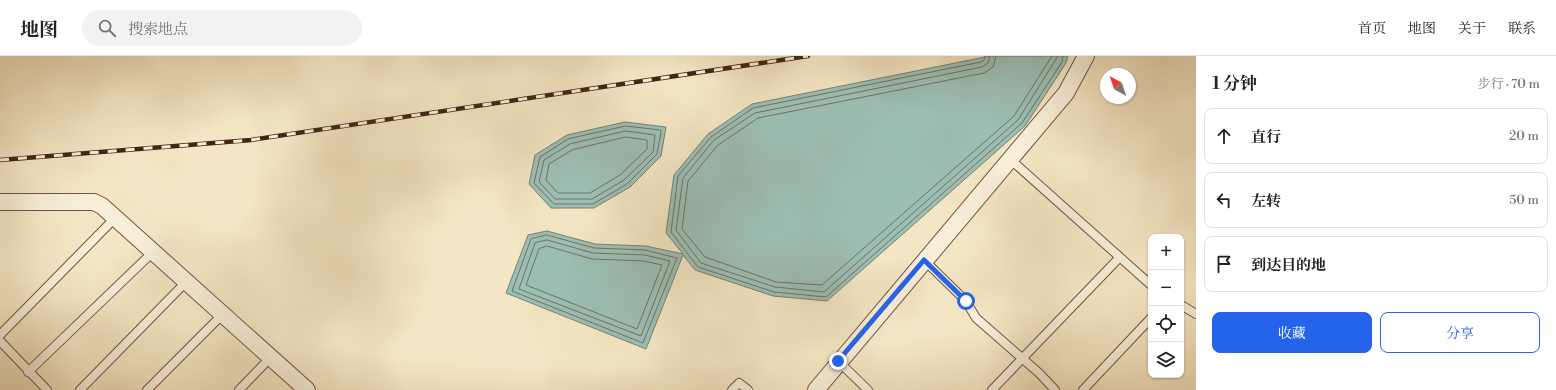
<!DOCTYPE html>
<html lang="zh">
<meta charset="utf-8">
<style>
body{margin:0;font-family:"Libre Bodoni","Noto Serif SC",serif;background:#f2f2f2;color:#222}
.controls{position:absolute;right:12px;bottom:12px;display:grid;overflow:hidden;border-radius:8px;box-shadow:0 1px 3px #0004}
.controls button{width:36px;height:36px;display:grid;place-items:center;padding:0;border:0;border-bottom:1px solid #e0e0e0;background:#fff;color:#222;font:20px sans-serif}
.compass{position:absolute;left:1100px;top:12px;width:36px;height:36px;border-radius:50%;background:#fff;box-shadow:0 1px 3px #0004;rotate:320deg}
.stop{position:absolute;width:12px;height:12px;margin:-9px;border:3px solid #2563eb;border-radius:50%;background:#fff}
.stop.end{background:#2563eb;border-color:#fff;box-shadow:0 1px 4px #0008}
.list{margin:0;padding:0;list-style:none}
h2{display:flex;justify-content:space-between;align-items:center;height:52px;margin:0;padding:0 16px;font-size:17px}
h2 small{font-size:13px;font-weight:400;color:#767676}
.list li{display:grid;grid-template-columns:26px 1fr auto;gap:12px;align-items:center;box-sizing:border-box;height:56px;margin:0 8px 8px;padding:0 8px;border:1px solid #e0e0e0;border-radius:8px}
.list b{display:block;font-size:15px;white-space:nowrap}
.list em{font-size:13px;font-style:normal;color:#767676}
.actions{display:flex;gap:8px;padding:12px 16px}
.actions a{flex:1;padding:9px 0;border:1px solid #2563eb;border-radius:8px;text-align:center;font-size:14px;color:#2563eb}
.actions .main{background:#2563eb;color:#fff}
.icon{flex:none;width:22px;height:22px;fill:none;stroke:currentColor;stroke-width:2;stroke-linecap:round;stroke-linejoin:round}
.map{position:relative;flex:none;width:1196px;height:334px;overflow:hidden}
header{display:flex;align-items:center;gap:24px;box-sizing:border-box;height:56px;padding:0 20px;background:#fff;border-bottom:1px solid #e0e0e0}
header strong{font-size:19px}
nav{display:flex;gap:22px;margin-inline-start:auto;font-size:14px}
.search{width:280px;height:36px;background:#f2f2f2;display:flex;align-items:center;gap:10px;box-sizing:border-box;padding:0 14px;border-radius:22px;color:#767676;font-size:15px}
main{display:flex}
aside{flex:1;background:#fff}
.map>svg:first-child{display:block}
.water{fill:#9cbfb5;stroke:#788173}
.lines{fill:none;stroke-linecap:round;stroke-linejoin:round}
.shore{stroke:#707263;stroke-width:1}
.lane-casing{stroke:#6f543e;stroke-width:10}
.street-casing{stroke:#6f543e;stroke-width:18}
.lane{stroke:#f8efd9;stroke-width:8}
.street{stroke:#f8efd9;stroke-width:16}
.rail-casing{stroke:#432411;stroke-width:4.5}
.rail{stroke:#f8efd9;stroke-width:3;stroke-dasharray:9;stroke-linecap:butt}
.route{stroke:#2563eb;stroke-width:5}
</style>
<header>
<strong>地图</strong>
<div class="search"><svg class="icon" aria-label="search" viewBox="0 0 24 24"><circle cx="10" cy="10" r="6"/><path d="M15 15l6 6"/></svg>搜索地点</div>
<nav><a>首页</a><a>地图</a><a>关于</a><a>联系</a></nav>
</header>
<main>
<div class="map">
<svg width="1196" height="334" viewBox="0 0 1196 334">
<rect width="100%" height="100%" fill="#f4e6c4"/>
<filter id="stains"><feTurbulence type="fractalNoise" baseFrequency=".005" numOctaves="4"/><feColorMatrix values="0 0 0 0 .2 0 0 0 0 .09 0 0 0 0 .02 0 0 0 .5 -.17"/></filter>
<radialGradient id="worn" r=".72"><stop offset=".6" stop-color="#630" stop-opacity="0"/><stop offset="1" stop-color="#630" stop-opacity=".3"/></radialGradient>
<!-- water -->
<path class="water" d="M990,0H1068L1066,7L1025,70L827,245L773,240L695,214L683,199L646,293L506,237L528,179L547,175L595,188L646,190L683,198L666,177L674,119L708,78L752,48Z
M625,66L666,71L661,100L630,131L594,152H551L529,128L535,99L567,79Z"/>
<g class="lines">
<!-- shore -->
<path class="shore" d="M985,0L984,4L981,6L753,52L711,81L678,120L671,176L698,211L774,236L826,241L1022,67L1062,6L1063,0
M990,0L988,7L982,11L755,57L714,84L683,122L676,174L701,207L775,231L824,236L1018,64L1058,0
M996,0L993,11L984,17L758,62L718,89L688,125L682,173L705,201L776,226L822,229L1014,60L1052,0
M626,70L660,74L661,76L657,98L627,128L593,148H554L534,127L540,101L568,83Z
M626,75L655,79L653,96L624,124L592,143H555L539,126L544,104L570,88Z
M626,81L647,84V93L620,119L590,137H558L546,124L549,108L572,94Z
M547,179L594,192L645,194L677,202L643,287L512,235L531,183Z
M547,184L593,197L645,199L670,205L641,280L519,233L535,187Z
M547,190L592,203L644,205L662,209L637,273L526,229L539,193Z"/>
<defs>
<path id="lane" d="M1011,104L1151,229
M924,204L966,245L976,262L1039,317L1055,334
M1181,249L1196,258
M0,279L115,162
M0,285L47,334
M838,305L868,334
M28,316L153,196
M80,334L186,226
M147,334L222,259
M239,334L271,301
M732,334L739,327L748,334
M992,334L1119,202
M1083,334L1151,262"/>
<path id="street" d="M0,146H94L102,150L307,334
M816,334L1066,37L1086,0"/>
</defs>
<!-- lane casing -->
<use href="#lane" class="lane-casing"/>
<!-- street casing -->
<use href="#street" class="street-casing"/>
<!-- lane -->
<use href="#lane" class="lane"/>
<!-- street -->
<use href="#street" class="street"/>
<defs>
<path id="rail" d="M0,104L251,84L808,0"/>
</defs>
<!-- rail casing -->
<use href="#rail" class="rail-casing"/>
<!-- rail -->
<use href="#rail" class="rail"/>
</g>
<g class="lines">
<!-- route -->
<path class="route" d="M838,305L924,204L966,245"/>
</g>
<rect width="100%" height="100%" filter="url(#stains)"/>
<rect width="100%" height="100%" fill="url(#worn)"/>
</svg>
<div class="controls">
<button>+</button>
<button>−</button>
<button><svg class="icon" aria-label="locate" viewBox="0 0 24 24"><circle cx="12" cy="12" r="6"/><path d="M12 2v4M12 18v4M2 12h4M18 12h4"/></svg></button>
<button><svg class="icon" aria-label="layers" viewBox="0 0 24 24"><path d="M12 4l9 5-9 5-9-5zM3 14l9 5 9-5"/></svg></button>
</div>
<svg class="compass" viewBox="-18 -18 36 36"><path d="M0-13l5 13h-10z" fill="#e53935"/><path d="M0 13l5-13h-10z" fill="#767676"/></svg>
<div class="stop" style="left:966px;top:245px"></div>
<div class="stop end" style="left:838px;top:305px"></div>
</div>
<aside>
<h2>1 分钟<small>步行 · 70 m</small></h2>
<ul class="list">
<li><svg class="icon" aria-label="ahead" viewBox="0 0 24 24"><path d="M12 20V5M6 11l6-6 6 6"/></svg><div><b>直行</b></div><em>20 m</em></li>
<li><svg class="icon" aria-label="left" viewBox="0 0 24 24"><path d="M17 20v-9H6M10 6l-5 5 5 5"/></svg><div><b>左转</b></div><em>50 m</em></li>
<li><svg class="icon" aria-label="arrive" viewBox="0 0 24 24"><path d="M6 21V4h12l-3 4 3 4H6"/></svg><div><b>到达目的地</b></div></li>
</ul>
<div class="actions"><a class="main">收藏</a><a>分享</a></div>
</aside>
</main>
